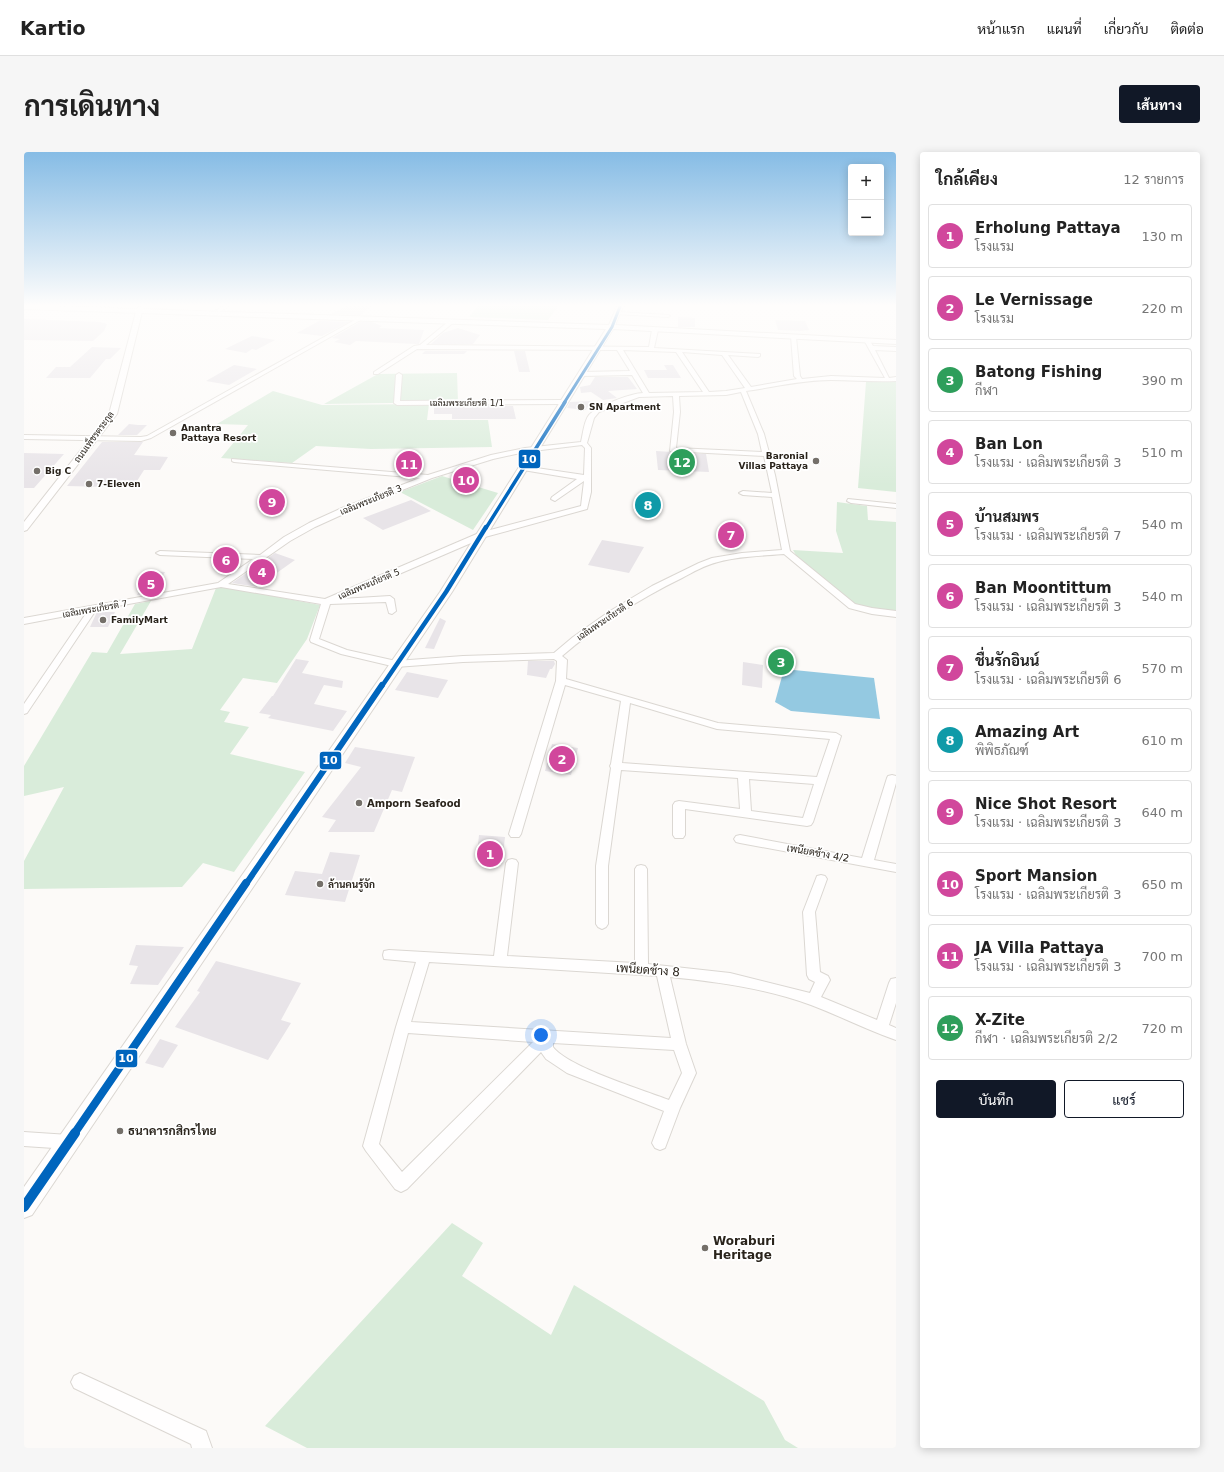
<!DOCTYPE html>
<html lang="th">
<meta charset="utf-8">
<style>
body{margin:0;font-family:"DejaVu Sans",Sarabun,sans-serif;background:#f6f6f6;color:#222}
.controls{position:absolute;right:12px;top:12px;display:grid;overflow:hidden;border-radius:4px;box-shadow:0 2px 10px #0003}
.controls button{width:36px;height:36px;display:grid;place-items:center;padding:0;border:0;border-bottom:1px solid #e0e0e0;background:#fff;color:#222;font:20px sans-serif}
.you{position:absolute;left:517px;top:883px;width:14px;height:14px;margin:-10px;border:3px solid #fff;border-radius:50%;background:#1a73e8;box-shadow:0 0 0 6px #1a73e833}
.badge{display:grid;place-items:center;width:26px;height:26px;border-radius:50%;background:#111827;color:#fff;font-size:13px;font-weight:700}
.pin{position:absolute;translate:-50% -50%;border:2px solid #fff;box-shadow:0 1px 4px #0006}
.list{margin:0;padding:0;list-style:none}
h2{display:flex;justify-content:space-between;align-items:center;height:52px;margin:0;padding:0 16px;font-size:17px}
h2 small{font-size:13px;font-weight:400;color:#767676}
.list li{display:grid;grid-template-columns:26px 1fr auto;gap:12px;align-items:center;box-sizing:border-box;height:64px;margin:0 8px 8px;padding:0 8px;border:1px solid #e0e0e0;border-radius:4px}
.list b{display:block;font-size:15px;white-space:nowrap}
.list p{margin:0;font-size:13px;white-space:nowrap;color:#767676}
.list em{font-size:13px;font-style:normal;color:#767676}
.actions{display:flex;gap:8px;padding:12px 16px}
.actions a{flex:1;padding:9px 0;border:1px solid #111827;border-radius:4px;text-align:center;font-size:14px;color:#111827}
.actions .main{background:#111827;color:#fff}
.map{position:relative;flex:none;width:872px;height:1296px;overflow:hidden;border-radius:4px}
header{display:flex;align-items:center;gap:24px;box-sizing:border-box;height:56px;padding:0 20px;background:#fff;border-bottom:1px solid #e0e0e0}
header strong{font-size:19px}
nav{display:flex;gap:22px;margin-inline-start:auto;font-size:14px}
.intro{display:flex;align-items:center;justify-content:space-between;box-sizing:border-box;height:96px;padding:0 24px}
h1{margin:0;font-size:28px}
.button{padding:10px 18px;border-radius:4px;background:#111827;color:#fff;font-size:14px;font-weight:700}
main{display:flex;gap:24px;padding:0 24px}
aside{flex:1;background:#fff;border-radius:4px;box-shadow:0 2px 10px #0003}
.map>svg:first-child{display:block}
.green{fill:#d9ecda}
.water{fill:#94c9e1}
.building{fill:#e8e4e8}
.lines{fill:none;stroke-linecap:round;stroke-linejoin:round}
.minor-casing{stroke:#dbd7d2;stroke-width:2}
.tertiary-casing{stroke:#dbd7d2;stroke-width:2}
.secondary-casing{stroke:#dbd7d2;stroke-width:2}
.minor{fill:#fffefe;fill-rule:evenodd}
.tertiary{fill:#fffefe;fill-rule:evenodd}
.secondary{fill:#fffefe;fill-rule:evenodd}
.bus-1-far5-casing{stroke:#fff;stroke-width:4.5}
.bus-1-far4-casing{stroke:#fff;stroke-width:5.5}
.bus-1-far3-casing{stroke:#fff;stroke-width:7}
.bus-1-far2-casing{stroke:#fff;stroke-width:9}
.bus-1-far1-casing{stroke:#fff;stroke-width:10}
.bus-1-casing{stroke:#fff;stroke-width:12}
.bus-1-far5{stroke:#0065bd;stroke-width:3}
.bus-1-far4{stroke:#0065bd;stroke-width:3.5}
.bus-1-far3{stroke:#0065bd;stroke-width:4.5}
.bus-1-far2{stroke:#0065bd;stroke-width:6}
.bus-1-far1{stroke:#0065bd;stroke-width:8}
.bus-1{stroke:#0065bd;stroke-width:10}
.poi-dot{fill:#746f69;stroke:#fff;stroke-width:1.5}
.labels{text-anchor:middle;dominant-baseline:central;stroke-width:3.5;stroke-linejoin:round;paint-order:stroke}
.far-street-label{font-size:9px;fill:#2a241c;stroke:#fff}
.far-poi-label{font-size:9px;font-weight:bold;fill:#2a241c;stroke:#fff;text-anchor:start}
.poi-label{font-size:10px;font-weight:bold;fill:#2a241c;stroke:#fff;text-anchor:start}
.street-label{font-size:10px;fill:#2a241c;stroke:#fff}
.near-street-label{font-size:12px;fill:#2a241c;stroke:#fff}
.near-poi-label{font-size:12px;font-weight:bold;fill:#2a241c;stroke:#fff;text-anchor:start}
.line-badge{stroke:#fff;stroke-width:1.5}
.badge-label{font-size:11px;text-anchor:middle;font-weight:bold;fill:#fff}
</style>
<header>
<strong>Kartio</strong>
<nav><a>หน้าแรก</a><a>แผนที่</a><a>เกี่ยวกับ</a><a>ติดต่อ</a></nav>
</header>
<div class="intro"><h1>การเดินทาง</h1><a class="button">เส้นทาง</a></div>
<main>
<div class="map">
<svg width="872" height="1296" viewBox="0 0 872 1296">
<rect width="100%" height="100%" fill="#fcfaf8"/>
<!-- green -->
<path class="green" d="M424,152H536L524,168L445,165L454,154Z
M433,221L434,250L300,252L354,222Z
M872,228V340L834,336L842,230Z
M249,239L298,253L405,252L403,268H464L468,295L347,297L292,294L268,311L197,306L224,273L193,272Z
M418,324L474,341L449,378L376,340Z
M813,350L843,354L844,368L872,370V460L835,454L819,444L773,405L769,398L819,401L812,379Z
M192,436H207L296,453L283,487L253,531L219,526L196,558L206,560L200,570L225,575L206,602L281,620L210,720L179,711L158,735L0,737V709L40,635L0,644V614L68,500L83,501L111,452L127,449L96,502L168,497Z
M428,1071L459,1091L438,1124L527,1183L550,1133L740,1249L761,1288L774,1296H283L241,1274Z"/>
<!-- water -->
<path class="water" d="M760,517L850,526L856,567L767,559L751,550Z"/>
<!-- building -->
<path class="building" d="M326,152H350L337,163L307,162Z
M654,165L671,166V175H654Z
M0,167L76,170L83,172L80,179L69,189L0,188Z
M751,168L781,169L785,178L777,179L754,178Z
M295,169L325,170L298,184L273,181Z
M336,170H348L358,174L355,176L400,178L395,192H392L332,189L326,193L310,190L316,187L308,186Z
M434,176L456,183L449,192H407L419,181Z
M228,184L251,188L232,198L228,197L222,201L201,197Z
M68,195L97,196L86,207H82L66,226H22L32,215H46Z
M401,199H443L440,202H398Z
M490,199H501L506,220H495Z
M210,213L233,217L205,233L182,229Z
M640,213H649L657,226H624L620,218H643Z
M571,225H604L613,237L584,239L593,246L579,248L567,240L557,241L556,235L566,233Z
M567,249L562,258L543,256L546,250Z
M410,254H489L492,267H428V262H410Z
M105,272L114,273H123L113,283H94Z
M78,290H119L110,303L144,305L136,318H120L113,329H88L83,335L43,334Z
M632,299L682,302L685,320L634,318Z
M0,301L40,302L10,336H0Z
M394,303V320L376,319V304Z
M387,348L407,359L359,378L339,366Z
M578,388L620,395L605,421L564,413Z
M251,401L271,408L233,435L208,431Z
M128,419L141,420L129,441L113,443Z
M73,460H91L84,475H66Z
M416,466L422,469L410,497L401,496Z
M272,507L285,509L278,521L319,529L318,536L300,533L290,552L323,559L309,579L244,566L247,563L235,561L248,544H249Z
M504,509H530L531,512L528,517H526L522,526L503,523Z
M719,510L739,513L738,536L718,533Z
M383,520L424,528L414,546L371,538Z
M528,592L554,596L547,623L521,619Z
M331,595L391,605L378,640L368,638L350,680H304L312,668L298,665L337,615L321,611Z
M455,683L481,685L478,712L452,710Z
M306,700L336,703L321,750L261,743L271,719L298,722Z
M112,793L160,795L134,833L106,832L114,814L105,813Z
M192,809L277,831L257,868L267,871L244,908L151,875L176,840L173,839Z
M136,887L154,893L139,916L121,911Z"/>
<g class="lines">
<defs>
<path id="minor" d="M48,152H53L44,155V153Z
M204,152H209L195,160L191,159Z
M593,160L644,163L646,164L644,165L591,162Z
M336,165L340,166L127,286L117,289L0,287V283L117,285L123,284Z
M425,169L430,170L402,193L625,195L628,178L631,176L634,178L630,196L736,202V204L734,205L704,203L727,235L773,227L770,224L767,184L772,185L776,224L778,227L807,224L861,226L840,188L845,187L849,194L872,195V199L851,198L865,226L872,225V229C850,230 829,228 807,228C779,228 750,235 722,239L740,282L751,323L766,399L831,452L848,456L872,459V465L848,462L825,456L760,402C738,404 715,404 694,410C681,413 669,420 658,426C615,447 574,473 538,504L543,508L542,527L694,571L812,581L817,584L789,670L787,673L783,674L661,657V683L659,686H651L649,683V653L651,650L655,649L716,657L714,626L597,618L584,714V772L582,775L578,777L574,775L572,772V714L587,616L586,614L587,612L597,549L541,533L497,682L495,685H487L485,682L532,529L533,509L530,507L439,510L372,515L317,502L287,490L286,488L297,452L197,435L72,458L3,561L0,562V552L63,460L0,472V466L194,431L229,407L136,403L132,401L136,399L236,403L260,385L285,371L318,356L396,326L210,310L208,309V307L404,323L467,303L501,296L557,290C559,282 560,269 565,263C573,254 608,241 619,241L608,223L558,224L555,222L558,220L606,219L593,198L393,197L354,222H350V220L390,194L396,193ZM599,198L652,200L679,240L625,241ZM658,200L698,203L721,236L702,239L685,240ZM717,240L734,282L738,300L652,296L656,260L655,244L702,243ZM649,244L650,260L646,299L740,304L748,341L719,339L715,341L719,343L748,345L758,398L718,401L688,406L675,411L628,434L586,459L549,485L530,501L439,504L372,509L323,498L295,487L306,452L362,450L365,461L368,462L372,459L370,447L366,444L317,447L461,385L563,357L567,340V296L563,291L570,266L575,260L615,245ZM558,293L561,296L560,323L499,314L496,316L499,318L553,327L528,345L527,347L531,349L560,329L557,354L455,381L301,447L204,432L266,389L291,375L324,360L408,326L469,307L501,300ZM606,551L693,577L806,587L793,625L598,611ZM725,627L790,632L779,666L727,659Z
M375,221L378,223L376,249L541,248L544,250L541,252L373,253L370,251L372,223Z
M824,347L872,352V356L827,351L823,349Z
M868,623L872,624V631L850,708L872,712V720L716,691L712,690L710,687L712,684L716,683L838,706L863,626L864,624Z
M488,707L492,708L494,711L483,804L611,811V717L613,714L617,713L621,714L623,717L624,812L706,821L786,841L791,830L785,827L783,823L779,760L793,724L797,723L801,724L803,727L791,760L796,820L804,824L806,828L797,845L853,868L865,831L867,827L872,826V851L865,873L872,876V888C843,878 816,864 787,853C741,836 694,830 646,825L662,892L672,921L656,956L641,996L636,998L631,996L628,991L640,959L543,921L522,907L517,900L383,1037L377,1040L371,1037L342,999L339,994L372,875L392,810L360,807L359,803L360,799L365,798L470,804L482,711L484,708ZM405,810L633,824L647,886L387,870ZM384,881L509,890L378,1020L355,992ZM529,891L650,898L658,921L645,948C619,938 544,915 529,895Z
M0,980L45,983L50,985L53,990L50,995L45,997L0,994Z
M56,1221L182,1279L188,1296H168L167,1292L50,1236L47,1230L50,1224Z"/>
<path id="tertiary" d="M594,152H600L591,173L586,174L585,173Z
M116,154L119,156L93,262L3,378L0,379V370L85,262L113,156Z"/>
<path id="secondary" d="M0,153L585,173L588,171L592,173L872,188V192L589,177L428,440L8,1063L0,1066V1035L416,440L582,177L0,157Z"/>
</defs>
<!-- minor casing -->
<use href="#minor" class="minor-casing"/>
<!-- tertiary casing -->
<use href="#tertiary" class="tertiary-casing"/>
<!-- secondary casing -->
<use href="#secondary" class="secondary-casing"/>
<!-- minor -->
<use href="#minor" class="minor"/>
<!-- tertiary -->
<use href="#tertiary" class="tertiary"/>
<!-- secondary -->
<use href="#secondary" class="secondary"/>
<defs>
<path id="bus-1-far5" d="M540,251L588,175L597,152"/>
<path id="bus-1-far4" d="M462,376L541,250"/>
<path id="bus-1-far3" d="M358,534L422,440L462,375"/>
<path id="bus-1-far2" d="M222,732L358,533"/>
<path id="bus-1-far1" d="M50,982L222,731"/>
<path id="bus-1" d="M0,1055L51,981"/>
</defs>
<!-- bus-1-far5 casing -->
<use href="#bus-1-far5" class="bus-1-far5-casing"/>
<!-- bus-1-far4 casing -->
<use href="#bus-1-far4" class="bus-1-far4-casing"/>
<!-- bus-1-far3 casing -->
<use href="#bus-1-far3" class="bus-1-far3-casing"/>
<!-- bus-1-far2 casing -->
<use href="#bus-1-far2" class="bus-1-far2-casing"/>
<!-- bus-1-far1 casing -->
<use href="#bus-1-far1" class="bus-1-far1-casing"/>
<!-- bus-1 casing -->
<use href="#bus-1" class="bus-1-casing"/>
<!-- bus-1-far5 -->
<use href="#bus-1-far5" class="bus-1-far5"/>
<!-- bus-1-far4 -->
<use href="#bus-1-far4" class="bus-1-far4"/>
<!-- bus-1-far3 -->
<use href="#bus-1-far3" class="bus-1-far3"/>
<!-- bus-1-far2 -->
<use href="#bus-1-far2" class="bus-1-far2"/>
<!-- bus-1-far1 -->
<use href="#bus-1-far1" class="bus-1-far1"/>
<!-- bus-1 -->
<use href="#bus-1" class="bus-1"/>
</g>
<!-- sky -->
<linearGradient id="sky" x2="0" y2="1"><stop stop-color="#86bce5"/><stop offset="0.46" stop-color="#fefdfc"/><stop offset="1" stop-color="#fefdfc" stop-opacity="0"/></linearGradient>
<rect width="872" height="333" fill="url(#sky)"/>
<!-- markers -->
<g class="poi-dot">
<circle cx="557" cy="255" r="4"/>
<circle cx="149" cy="281" r="4"/>
<circle cx="792" cy="309" r="4"/>
<circle cx="13" cy="319" r="4"/>
<circle cx="65" cy="332" r="4"/>
<circle cx="79" cy="468" r="4"/>
<circle cx="335" cy="651" r="4"/>
<circle cx="296" cy="732" r="4"/>
<circle cx="96" cy="979" r="4"/>
<circle cx="681" cy="1096" r="4"/>
</g>
<g class="labels">
<!-- far-street labels -->
<g class="far-street-label">
<text x="443" y="251">เฉลิมพระเกียรติ 1/1</text>
<text transform="translate(70 285) rotate(-54)">ถนนเพ็ชรตระกูล</text>
<text transform="translate(347 348) rotate(-22)">เฉลิมพระเกียรติ 3</text>
<text transform="translate(345 432) rotate(-23)">เฉลิมพระเกียรติ 5</text>
<text transform="translate(71 457) rotate(-10)">เฉลิมพระเกียรติ 7</text>
<text transform="translate(581 468) rotate(-34)">เฉลิมพระเกียรติ 6</text>
</g>
<!-- far-poi labels -->
<g class="far-poi-label">
<text x="565" y="255">SN Apartment</text>
<text x="157" y="276">Anantra<tspan x="157" dy="10">Pattaya Resort</tspan></text>
<text x="784" y="304" text-anchor="end">Baronial<tspan x="784" dy="10">Villas Pattaya</tspan></text>
<text x="21" y="319">Big C</text>
<text x="73" y="332">7-Eleven</text>
<text x="87" y="468">FamilyMart</text>
</g>
<!-- poi labels -->
<g class="poi-label">
<text x="343" y="651">Amporn Seafood</text>
<text x="304" y="732">ล้านคนรู้จัก</text>
</g>
<!-- street labels -->
<g class="street-label">
<text transform="translate(794 701) rotate(10)">เพนียดช้าง 4/2</text>
</g>
<!-- near-street labels -->
<g class="near-street-label">
<text transform="translate(624 818) rotate(4)">เพนียดช้าง 8</text>
</g>
<!-- near-poi labels -->
<g class="near-poi-label">
<text x="104" y="979">ธนาคารกสิกรไทย</text>
<text x="689" y="1089">Woraburi<tspan x="689" dy="14">Heritage</tspan></text>
</g>
</g>
<g class="line-badge">
<rect x="494" y="297" width="23" height="20" rx="4" fill="#0065bd"/>
<rect x="295" y="599" width="23" height="19" rx="4" fill="#0065bd"/>
<rect x="91" y="897" width="23" height="19" rx="4" fill="#0065bd"/>
</g>
<g class="badge-label">
<text x="505" y="311">10</text>
<text x="306" y="612">10</text>
<text x="102" y="910">10</text>
</g>
</svg>
<div class="controls">
<button>+</button>
<button>−</button>
</div>
<div class="you"></div>
<div class="pin badge" style="left:466px;top:702px;background:#d1479c">1</div>
<div class="pin badge" style="left:538px;top:607px;background:#d1479c">2</div>
<div class="pin badge" style="left:757px;top:510px;background:#2e9e5b">3</div>
<div class="pin badge" style="left:238px;top:420px;background:#d1479c">4</div>
<div class="pin badge" style="left:127px;top:432px;background:#d1479c">5</div>
<div class="pin badge" style="left:202px;top:408px;background:#d1479c">6</div>
<div class="pin badge" style="left:707px;top:383px;background:#d1479c">7</div>
<div class="pin badge" style="left:624px;top:353px;background:#0f9aa8">8</div>
<div class="pin badge" style="left:248px;top:350px;background:#d1479c">9</div>
<div class="pin badge" style="left:442px;top:328px;background:#d1479c">10</div>
<div class="pin badge" style="left:385px;top:312px;background:#d1479c">11</div>
<div class="pin badge" style="left:658px;top:310px;background:#2e9e5b">12</div>
</div>
<aside>
<h2>ใกล้เคียง<small>12 รายการ</small></h2>
<ul class="list">
<li><span class="badge" style="background:#d1479c">1</span><div><b>Erholung Pattaya</b><p>โรงแรม</p></div><em>130 m</em></li>
<li><span class="badge" style="background:#d1479c">2</span><div><b>Le Vernissage</b><p>โรงแรม</p></div><em>220 m</em></li>
<li><span class="badge" style="background:#2e9e5b">3</span><div><b>Batong Fishing</b><p>กีฬา</p></div><em>390 m</em></li>
<li><span class="badge" style="background:#d1479c">4</span><div><b>Ban Lon</b><p>โรงแรม · เฉลิมพระเกียรติ 3</p></div><em>510 m</em></li>
<li><span class="badge" style="background:#d1479c">5</span><div><b>บ้านสมพร</b><p>โรงแรม · เฉลิมพระเกียรติ 7</p></div><em>540 m</em></li>
<li><span class="badge" style="background:#d1479c">6</span><div><b>Ban Moontittum</b><p>โรงแรม · เฉลิมพระเกียรติ 3</p></div><em>540 m</em></li>
<li><span class="badge" style="background:#d1479c">7</span><div><b>ชื่นรักอินน์</b><p>โรงแรม · เฉลิมพระเกียรติ 6</p></div><em>570 m</em></li>
<li><span class="badge" style="background:#0f9aa8">8</span><div><b>Amazing Art</b><p>พิพิธภัณฑ์</p></div><em>610 m</em></li>
<li><span class="badge" style="background:#d1479c">9</span><div><b>Nice Shot Resort</b><p>โรงแรม · เฉลิมพระเกียรติ 3</p></div><em>640 m</em></li>
<li><span class="badge" style="background:#d1479c">10</span><div><b>Sport Mansion</b><p>โรงแรม · เฉลิมพระเกียรติ 3</p></div><em>650 m</em></li>
<li><span class="badge" style="background:#d1479c">11</span><div><b>JA Villa Pattaya</b><p>โรงแรม · เฉลิมพระเกียรติ 3</p></div><em>700 m</em></li>
<li><span class="badge" style="background:#2e9e5b">12</span><div><b>X-Zite</b><p>กีฬา · เฉลิมพระเกียรติ 2/2</p></div><em>720 m</em></li>
</ul>
<div class="actions"><a class="main">บันทึก</a><a>แชร์</a></div>
</aside>
</main>
